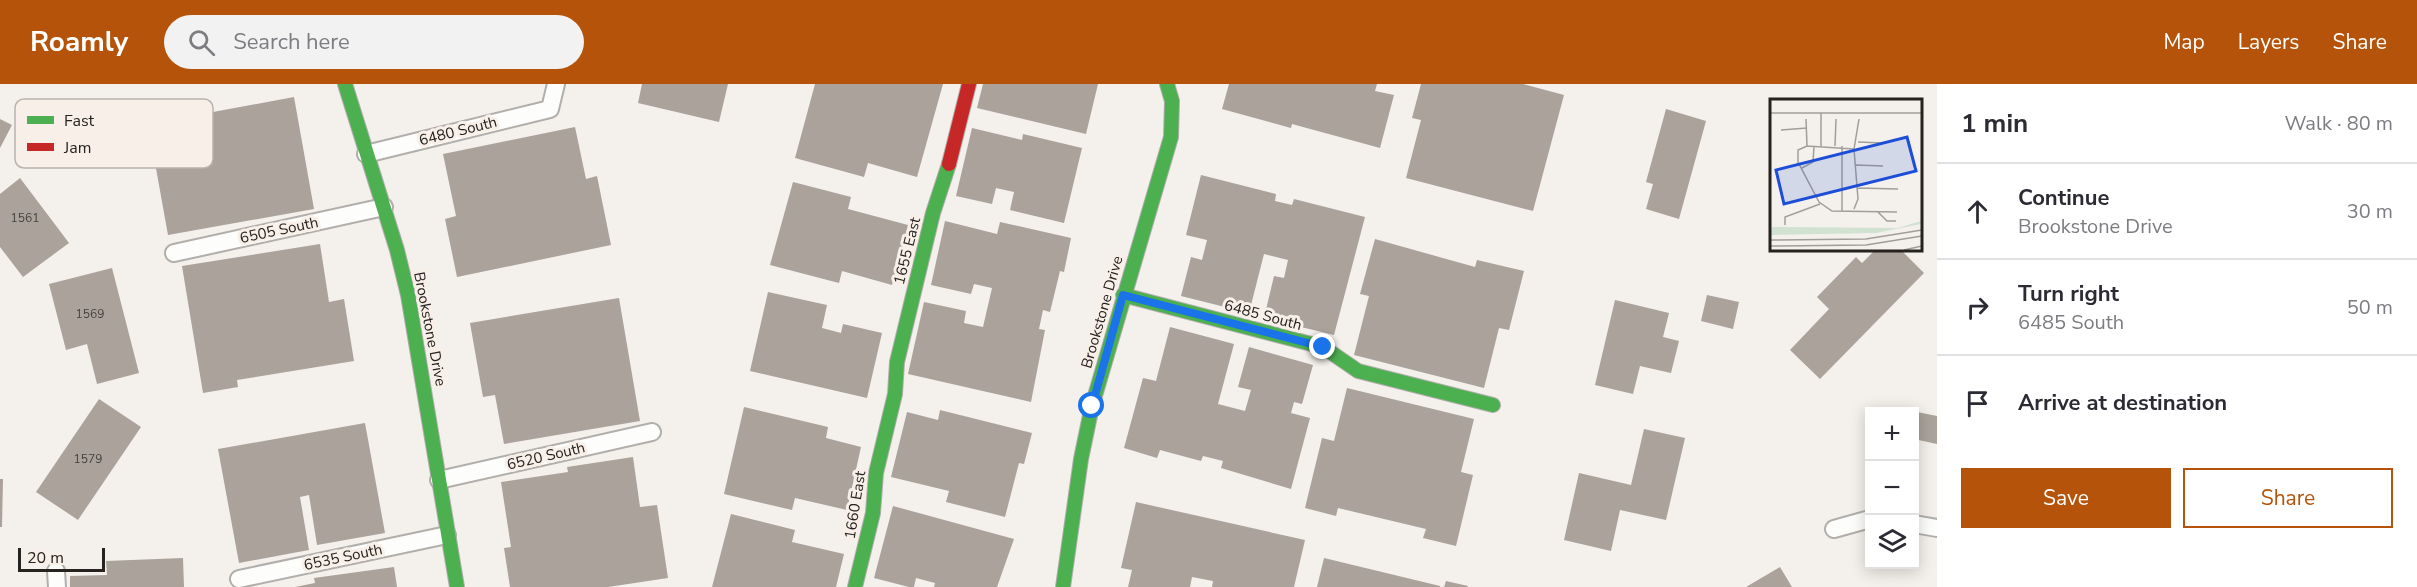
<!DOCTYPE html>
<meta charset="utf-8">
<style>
body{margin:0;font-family:"Nunito Sans",sans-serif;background:#f2f2f3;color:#2b2b33}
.controls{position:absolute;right:18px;bottom:18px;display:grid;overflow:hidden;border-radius:0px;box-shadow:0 3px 15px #0003}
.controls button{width:54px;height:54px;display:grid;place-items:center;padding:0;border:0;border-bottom:2px solid #e1e1e2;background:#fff;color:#2b2b33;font:30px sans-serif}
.scale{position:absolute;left:18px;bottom:15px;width:87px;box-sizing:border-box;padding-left:6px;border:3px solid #25221f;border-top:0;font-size:16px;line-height:21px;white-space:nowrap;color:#25221f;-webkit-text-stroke:4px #f8efe8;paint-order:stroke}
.stop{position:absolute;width:18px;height:18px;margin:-14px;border:4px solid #1a73e8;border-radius:50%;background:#fff}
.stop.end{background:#1a73e8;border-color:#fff;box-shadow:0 2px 6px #0008}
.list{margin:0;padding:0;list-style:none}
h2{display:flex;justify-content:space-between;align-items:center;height:78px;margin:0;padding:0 24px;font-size:26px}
h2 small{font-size:20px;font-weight:400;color:#7c7c81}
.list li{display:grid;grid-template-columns:39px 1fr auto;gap:18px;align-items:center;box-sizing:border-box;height:96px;padding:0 24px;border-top:2px solid #e1e1e2}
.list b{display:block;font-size:22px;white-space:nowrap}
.list p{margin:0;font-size:20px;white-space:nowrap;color:#7c7c81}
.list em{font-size:20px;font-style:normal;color:#7c7c81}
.actions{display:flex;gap:12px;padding:18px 24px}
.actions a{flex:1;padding:14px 0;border:2px solid #b45309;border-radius:0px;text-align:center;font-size:21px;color:#b45309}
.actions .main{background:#b45309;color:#fff}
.icon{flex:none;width:33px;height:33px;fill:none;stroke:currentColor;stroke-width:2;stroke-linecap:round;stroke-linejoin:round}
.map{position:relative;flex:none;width:1937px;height:503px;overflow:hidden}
header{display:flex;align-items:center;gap:36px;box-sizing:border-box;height:84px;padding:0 30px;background:#b45309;color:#fff}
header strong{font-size:28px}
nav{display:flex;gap:33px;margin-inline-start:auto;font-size:21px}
.search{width:420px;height:54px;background:#f2f2f3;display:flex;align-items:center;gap:15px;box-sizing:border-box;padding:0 21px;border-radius:33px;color:#7c7c81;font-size:22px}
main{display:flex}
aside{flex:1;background:#fff}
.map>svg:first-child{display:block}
.building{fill:#aaa29b}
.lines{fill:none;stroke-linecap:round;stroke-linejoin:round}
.lane-casing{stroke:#b1aeab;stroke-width:20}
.fast-casing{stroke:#b1aeab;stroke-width:16}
.jam-casing{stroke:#b1aeab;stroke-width:16}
.lane{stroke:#fdfdfc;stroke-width:16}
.fast{stroke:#4caf50;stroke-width:14}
.jam{stroke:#c62828;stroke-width:14}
.route{stroke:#1a73e8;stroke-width:8}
.labels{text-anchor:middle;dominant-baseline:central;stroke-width:6;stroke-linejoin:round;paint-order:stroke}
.number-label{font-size:12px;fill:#46423e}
.street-label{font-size:15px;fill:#25221f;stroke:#f8efe8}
.inset-road{fill:none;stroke:#a19e9a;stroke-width:1.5}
.view{fill:#1d4ed8;fill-opacity:0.15;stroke:#1d4ed8;stroke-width:3}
.inset-edge{fill:none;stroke:#25221f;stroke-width:3}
.key{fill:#f8efe8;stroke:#b9b2ac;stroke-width:1.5}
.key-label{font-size:16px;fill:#25221f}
</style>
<header>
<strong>Roamly</strong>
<div class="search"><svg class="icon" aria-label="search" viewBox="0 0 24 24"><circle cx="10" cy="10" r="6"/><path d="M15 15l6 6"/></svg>Search here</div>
<nav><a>Map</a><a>Layers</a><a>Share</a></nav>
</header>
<main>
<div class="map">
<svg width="1937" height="503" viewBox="0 0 1937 503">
<rect width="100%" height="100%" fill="#f4f0ec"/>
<!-- building -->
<path class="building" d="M642,0H728L719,38L638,19Z
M815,0H943L917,93L868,79L864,93L795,74Z
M983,0H1098L1086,50L977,24Z
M1229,0H1377L1375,7L1394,11L1380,64L1292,40L1291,44L1222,25Z
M1421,0H1523L1564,11L1533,127L1406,94L1421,36L1412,34Z
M294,13L314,125L168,151L148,40Z
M1666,25L1706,37L1679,135L1646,125L1653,100L1646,98Z
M0,35L12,41L0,64Z
M575,43L586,95L597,92L611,161L457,193L445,135L456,132L443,70Z
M972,44L1022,56L1023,50L1082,64L1064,139L1010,126L1014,108L996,104L992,120L956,112Z
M1201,91L1276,110L1275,117L1292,121L1294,115L1365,133L1334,251L1264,234L1274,192L1284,194L1288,176L1264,170L1249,229L1181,212L1191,173L1202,176L1207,156L1186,151Z
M20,94L69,159L23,193L0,163V110Z
M793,98L851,113L848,125L908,141L892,201L842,187L839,199L770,181Z
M945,137L997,150L1000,138L1071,154L1064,188L1060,187L1050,228L1043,226L1039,245L1045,246L1031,318L908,290L924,218L966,227L964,239L983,243L992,204L974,200L971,210L931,201Z
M1375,155L1475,183L1477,176L1524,187L1509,246L1499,244L1484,304L1354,271L1369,212L1360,210Z
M320,160L329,218L344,215L354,277L237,296L238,303L203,309L182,182Z
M1876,165H1900L1924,189L1820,295L1790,266L1829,225L1817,213L1856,173L1862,179Z
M112,184L139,289L97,300L87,260L66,266L49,200Z
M768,208L827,221L822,244L841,249L843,240L882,249L867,314L750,287Z
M1707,211L1739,218L1733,245L1701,237Z
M619,214L640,337L504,360L495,311L483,313L470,239Z
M1615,216L1669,229L1663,253L1679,257L1671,289L1640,282L1633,310L1595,301Z
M1170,243L1234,260L1218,320L1245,327L1251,306L1238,303L1249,263L1313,281L1302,320L1294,318L1291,329L1310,334L1291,405L1221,384L1223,377L1203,372L1201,377L1160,366L1157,374L1124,364L1143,294L1156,297Z
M1347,304L1474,335L1461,388L1473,391L1456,462L1423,454L1426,445L1338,424L1336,432L1305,424L1322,354L1334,357Z
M99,315L141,343L78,436L36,408Z
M744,323L828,343L826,354L861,363L847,426L795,414L792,426L724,410Z
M940,326L1032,349L1024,380L1019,379L1005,433L946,418L949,407L891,393L907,328L938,336Z
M1917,328L1937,332V360L1914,355Z
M365,339L385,449L317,461L309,411L300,413L309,466L239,479L218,365Z
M1644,345L1685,354L1666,436L1620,426L1611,467L1564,456L1579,389L1631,401Z
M633,373L640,423L657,421L668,494L608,503H510L504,464L511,463L501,398L568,388L567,383Z
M0,395H3L2,443H0Z
M1136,418L1305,456L1294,503H1212L1213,497L1192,493L1190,503H1128L1132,486L1121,484Z
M893,422L1014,455L997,503H934L935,499L916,494L914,503H909L874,494Z
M731,430L795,446L792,458L844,470L836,503H712Z
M183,474L184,503H70V492L107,491L106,477Z
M1324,474L1440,502V503H1317Z
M394,483L397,503H295L315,499L314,494Z
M1780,483L1792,503H1746Z
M1446,497L1468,502V503H1444Z"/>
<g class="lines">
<defs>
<path id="lane" d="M366,70L550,25L556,0
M174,169L384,123
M439,396L652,348
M1914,440L1937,444
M1834,445L1870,435
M56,487L57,503
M239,495L447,451"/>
<path id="fast" d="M345,0L397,166L408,211L457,503
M1123,211L1323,263L1358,287L1493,321
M855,503L873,429L876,389L895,310L897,278L933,129L949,80
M1063,503L1081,375L1092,322L1171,53L1172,17L1167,0"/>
<path id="jam" d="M949,80L969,0"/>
</defs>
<!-- lane casing -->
<use href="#lane" class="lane-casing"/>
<!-- fast casing -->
<use href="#fast" class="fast-casing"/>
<!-- jam casing -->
<use href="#jam" class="jam-casing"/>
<!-- lane -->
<use href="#lane" class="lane"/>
<!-- fast -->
<use href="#fast" class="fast"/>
<!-- jam -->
<use href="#jam" class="jam"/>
</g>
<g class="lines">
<!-- route -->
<path class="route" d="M1092,322L1123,211L1323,263"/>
</g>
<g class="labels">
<!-- number labels -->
<g class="number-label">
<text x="25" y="134">1561</text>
<text x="90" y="230">1569</text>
<text x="88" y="375">1579</text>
</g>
<!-- street labels -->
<g class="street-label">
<text transform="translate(458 47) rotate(-14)">6480 South</text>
<text transform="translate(279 146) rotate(-12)">6505 South</text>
<text transform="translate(907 167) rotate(-76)">1655 East</text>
<text transform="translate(1102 228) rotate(-74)">Brookstone Drive</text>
<text transform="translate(1263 231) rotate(15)">6485 South</text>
<text transform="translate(430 245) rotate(79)">Brookstone Drive</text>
<text transform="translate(546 372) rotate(-13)">6520 South</text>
<text transform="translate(855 421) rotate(-81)">1660 East</text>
<text transform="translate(343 473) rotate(-12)">6535 South</text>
</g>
</g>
<!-- overview -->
<g transform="translate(1770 15)">
<rect width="152" height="152" fill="#f4f0ec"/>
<path d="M151,122V125L106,134L0,136L2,128L128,129Z" fill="#d1e1d2"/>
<path class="inset-road" d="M0,14H152M51,14V47M36,20L37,47M11,31L37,29M88,43L113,44M65,47L66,20M72,47V112M84,50L37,47L28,51V63L49,103L62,112L127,113M84,50L89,20M86,66L113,67M32,69L43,63L44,47M87,89L128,90M84,110L88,100L84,50M108,113L117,122H126M15,126V118L50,105M0,141L96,140L152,131M0,147L96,146L152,137M134,151L152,147"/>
<path class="view" d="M137,38L146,72L14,105L6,71Z"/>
<rect width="152" height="152" class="inset-edge"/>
</g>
<!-- legend -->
<rect x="15" y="15" width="198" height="69" rx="9" class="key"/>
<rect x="27" y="32" width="27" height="8" fill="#4caf50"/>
<rect x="27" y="59" width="27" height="8" fill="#c62828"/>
<g class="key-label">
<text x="64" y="42">Fast</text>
<text x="64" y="69">Jam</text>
</g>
</svg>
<div class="controls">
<button>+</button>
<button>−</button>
<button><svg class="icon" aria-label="layers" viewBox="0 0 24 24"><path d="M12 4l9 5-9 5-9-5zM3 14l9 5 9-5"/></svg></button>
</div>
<div class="scale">20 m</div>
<div class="stop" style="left:1092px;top:322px"></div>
<div class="stop end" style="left:1323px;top:263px"></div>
</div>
<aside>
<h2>1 min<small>Walk · 80 m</small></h2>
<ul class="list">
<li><svg class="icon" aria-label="ahead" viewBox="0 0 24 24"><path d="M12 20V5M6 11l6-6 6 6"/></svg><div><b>Continue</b><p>Brookstone Drive</p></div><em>30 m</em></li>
<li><svg class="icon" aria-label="right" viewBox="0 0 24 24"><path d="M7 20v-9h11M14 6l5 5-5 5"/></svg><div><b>Turn right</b><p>6485 South</p></div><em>50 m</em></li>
<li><svg class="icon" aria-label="arrive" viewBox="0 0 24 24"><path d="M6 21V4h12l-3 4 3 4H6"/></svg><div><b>Arrive at destination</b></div></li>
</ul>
<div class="actions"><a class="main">Save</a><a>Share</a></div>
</aside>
</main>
